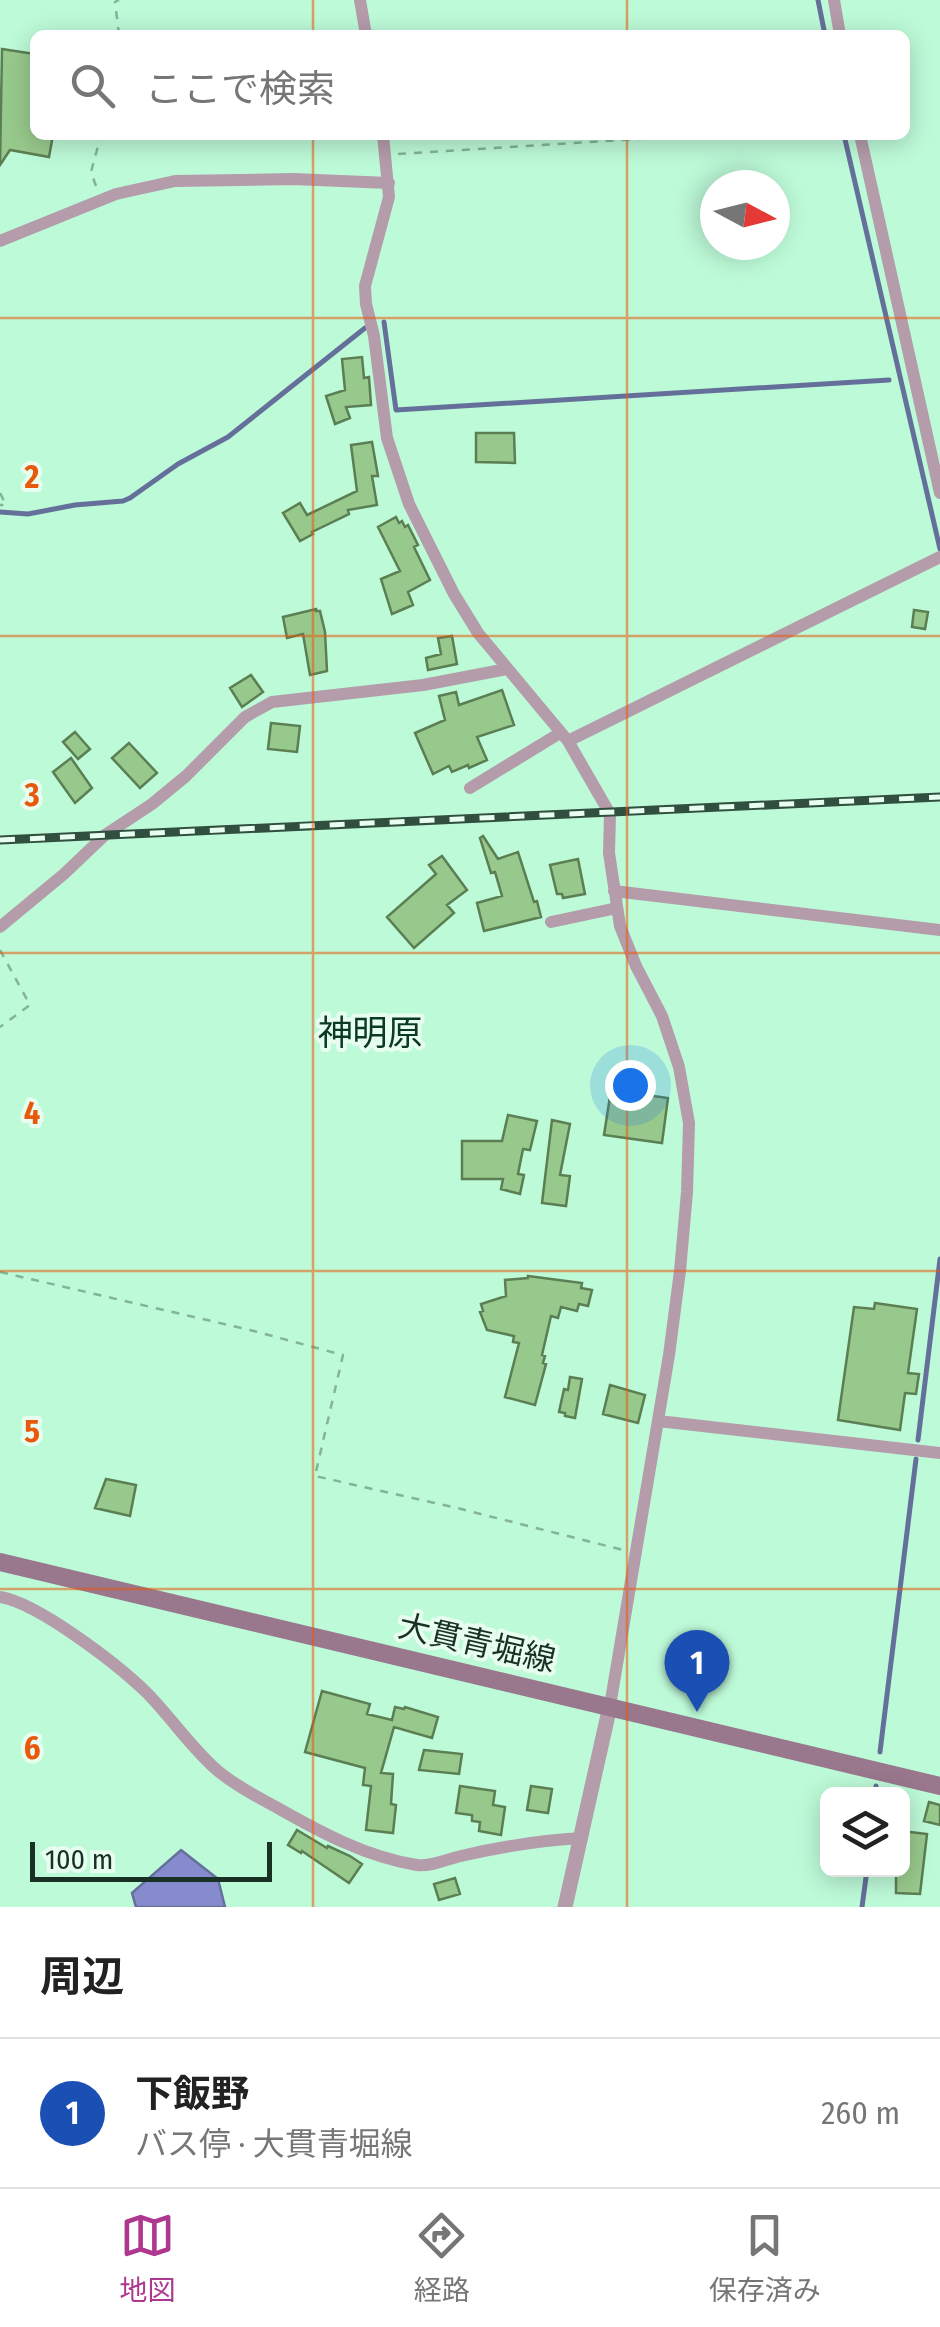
<!DOCTYPE html>
<html lang="ja">
<meta charset="utf-8">
<style>
body{margin:0;font-family:"Fira Sans Condensed","Noto Sans JP",sans-serif;background:#f6f6f6;color:#222}
.controls{position:absolute;right:30px;bottom:30px;display:grid;overflow:hidden;border-radius:15px;box-shadow:0 5px 25px #0003}
.controls button{width:90px;height:90px;display:grid;place-items:center;padding:0;border:0;border-bottom:2px solid #e0e0e0;background:#fff;color:#222;font:50px sans-serif}
.compass{position:absolute;left:700px;top:170px;width:90px;height:90px;border-radius:50%;background:#fff;box-shadow:0 5px 25px #0003;rotate:97deg}
.scale{position:absolute;left:30px;bottom:25px;width:242px;box-sizing:border-box;padding-left:10px;border:5px solid #193124;border-top:0;font-size:28px;line-height:35px;white-space:nowrap;color:#193124;-webkit-text-stroke:8px #e6fdef;paint-order:stroke}
.you{position:absolute;left:630px;top:1085px;width:35px;height:35px;margin:-25px;border:8px solid #fff;border-radius:50%;background:#1a73e8;box-shadow:0 0 0 15px #1a73e833}
.badge{display:grid;place-items:center;width:65px;height:65px;border-radius:50%;background:#ae388f;color:#fff;font-size:32px;font-weight:700}
.pin{position:absolute;translate:-50% -82px;filter:drop-shadow(0 2px 5px #0008)}
.pin::after{content:'';position:absolute;top:52px;width:35px;height:30px;background:inherit;clip-path:polygon(0 0,100% 0,50% 100%)}
.list{margin:0;padding:0;list-style:none}
h2{display:flex;justify-content:space-between;align-items:center;height:130px;margin:0;padding:0 40px;font-size:42px}
h2 small{font-size:32px;font-weight:400;color:#767676}
.list li{display:grid;grid-template-columns:65px 1fr auto;gap:30px;align-items:center;box-sizing:border-box;height:150px;padding:0 40px;border-top:2px solid #e0e0e0}
.list b{display:block;font-size:38px;white-space:nowrap}
.list p{margin:0;font-size:32px;white-space:nowrap;color:#767676}
.list em{font-size:32px;font-style:normal;color:#767676}
.icon{flex:none;width:55px;height:55px;fill:none;stroke:currentColor;stroke-width:2;stroke-linecap:round;stroke-linejoin:round}
.map{position:relative;flex:none;width:940px;height:1907px;overflow:hidden}
.search{position:absolute;background:#fff;box-shadow:0 5px 25px #0003;left:30px;right:30px;top:30px;height:110px;display:flex;align-items:center;gap:25px;box-sizing:border-box;padding:0 35px;border-radius:15px;color:#767676;font-size:38px}
.sheet{height:280px;background:#fff}
nav{display:flex;justify-content:space-around;align-items:center;box-sizing:border-box;height:140px;border-top:2px solid #e0e0e0;background:#fff;font-size:28px;color:#767676}
nav a{display:grid;justify-items:center;gap:5px}
nav .on{color:#ae388f}
.map>svg:first-child{display:block}
.water{fill:#868bcd;stroke:#65709a;stroke-width:2.5}
.lines{fill:none;stroke-linecap:round;stroke-linejoin:round}
.stream{stroke:#65709a;stroke-width:5}
.building{fill:#98c98c;stroke:#5b7e53;stroke-width:2.5}
.path{stroke:#83b398;stroke-width:2.5;stroke-dasharray:8 8;stroke-linecap:butt}
.minor{stroke:#b49cab;stroke-width:12}
.tertiary{stroke:#b49cab;stroke-width:15}
.secondary{stroke:#99778d;stroke-width:18}
.rail-casing{stroke:#314f3f;stroke-width:9}
.rail{stroke:#e6fdef;stroke-width:5;stroke-dasharray:15;stroke-linecap:butt}
.grid{fill:none;stroke:#e8590c;stroke-width:2.5;stroke-opacity:0.55}
.labels{text-anchor:middle;dominant-baseline:central;stroke-width:8;stroke-linejoin:round;paint-order:stroke}
.street-label{font-size:32px;fill:#193124;stroke:#e6fdef}
.neighbourhood-label{font-size:35px;fill:#0a3924;stroke:#e6fdef}
.grid-label{font-size:32px;text-anchor:middle;font-weight:bold;fill:#e8590c;stroke:#e6fdef;stroke-width:8;stroke-linejoin:round;paint-order:stroke}
</style>
<div class="map">
<svg width="940" height="1907" viewBox="0 0 940 1907">
<rect width="100%" height="100%" fill="#bdfad8"/>
<!-- water -->
<path class="water" d="M181,1850L218,1879L225,1907H136L132,1893Z"/>
<g class="lines">
<!-- stream -->
<path class="stream" d="M818,0L825,35
M844,135L940,549
M384,322L396,410L889,380
M0,512L28,514L75,505L123,501L130,498L178,464L228,437L365,328
M918,1440L940,1259
M880,1752L916,1459
M875,1794L876,1786
M862,1907L867,1870"/>
</g>
<!-- building -->
<path class="building" d="M2,49L35,54V135H53L49,157L10,150L0,165Z
M362,357L364,378L369,377L371,405L346,407L350,418L335,424L326,396L345,390L342,359Z
M476,433H514L515,463L476,462Z
M372,442L378,476H372L377,505L348,510L349,514L312,532L313,534L300,541L283,513L300,503L307,515L357,491L351,445Z
M396,517L399,523L402,521L405,527L408,525L418,545L414,547L430,580L408,592L413,605L392,614L381,579L400,571L378,527Z
M316,609V611H320L325,632L327,671L310,675L303,634L287,638L283,617Z
M914,610L928,612L925,629L912,627Z
M452,636L457,664L428,670L426,658L441,654L438,638Z
M251,675L263,692L242,707L230,688Z
M502,690L514,725L477,737L487,760L469,768L468,765L452,772L449,766L433,774L415,733L445,720L439,696L456,692L459,705Z
M271,723L300,726L297,752L268,749Z
M75,732L90,749L78,759L63,742Z
M129,743L157,773L140,788L112,758Z
M71,758L92,788L75,803L53,772Z
M483,836L498,859L518,852L534,902L537,901L541,917L484,931L477,903L502,896L495,872L491,873L480,838Z
M442,856L467,890L447,905L454,913L414,948L387,917L436,874L429,865Z
M578,859L585,894L563,898L562,894H557L550,865Z
M611,1090L668,1098L662,1143L604,1135Z
M508,1115L537,1121L530,1150L523,1149L518,1174L524,1175L520,1194L501,1189L503,1179H462V1141H502Z
M552,1120L570,1124L560,1175L570,1176L566,1206L542,1203Z
M528,1276L582,1283L581,1288L592,1290L588,1306L579,1304L577,1311L561,1307L558,1318L551,1316L542,1355L545,1356L543,1363L546,1364L535,1405L505,1397L519,1343L513,1342L514,1336L487,1330L480,1312L483,1311L481,1304L506,1296L505,1280L528,1278Z
M875,1303L917,1309L908,1373L919,1374L916,1394L905,1393L900,1430L838,1420L854,1307L874,1309Z
M570,1377L582,1379L575,1418L565,1416V1413L559,1412L564,1389L568,1390Z
M610,1385L645,1395L638,1423L603,1414Z
M106,1479L136,1485L130,1516L95,1508Z
M322,1691L370,1704L367,1714L392,1720L395,1707L404,1709L405,1707L438,1717L432,1738L394,1727L381,1773L393,1774L391,1804L396,1805L393,1833L366,1830L371,1786L363,1785L365,1768L305,1752Z
M424,1750L462,1754L459,1774L419,1770Z
M460,1786L495,1791L493,1805L505,1807L501,1835L479,1831L480,1822L472,1821V1815L456,1813Z
M531,1786L552,1789L548,1813L527,1810Z
M929,1802L940,1805V1825L924,1821Z
M297,1830L327,1848L328,1846L350,1856L362,1864L349,1883L302,1851L301,1853L288,1845Z
M902,1831L927,1834L920,1894L896,1893V1870H902Z
M455,1878L460,1894L439,1900L434,1884Z"/>
<g class="lines">
<!-- path -->
<path class="path" d="M119,35L115,2L119,0
M398,154L703,135
M96,186L91,172L101,135
M0,493L6,505H0
M0,950L30,1005L0,1027
M0,1272L250,1330L343,1355L315,1476L457,1508L623,1550"/>
<!-- minor -->
<path class="minor" d="M360,0L366,35
M834,0L840,35
M383,135L389,197L365,286L366,304L374,336L387,438L409,504L454,594L478,633L568,741L610,814L609,853L620,926L636,966L662,1016L679,1067L689,1123L687,1192L680,1271L669,1355L610,1706
M860,135L940,493
M0,241L116,194L175,181L293,179L389,183
M568,741L940,557
M470,788L560,733
M614,891L940,930
M551,922L617,908
M0,927L64,874L105,835L152,804L186,776L245,717L272,702L423,685L507,669
M658,1421L940,1453
M0,1597C38,1603 117,1664 146,1692C171,1717 191,1748 218,1771C235,1785 257,1797 276,1807C320,1832 366,1857 417,1865C431,1867 447,1859 461,1856C500,1847 542,1840 582,1838"/>
<!-- tertiary -->
<path class="tertiary" d="M565,1907L610,1706"/>
<!-- secondary -->
<path class="secondary" d="M0,1562L940,1786"/>
<defs>
<path id="rail" d="M0,840L940,797"/>
</defs>
<!-- rail casing -->
<use href="#rail" class="rail-casing"/>
<!-- rail -->
<use href="#rail" class="rail"/>
</g>
<!-- grid -->
<path class="grid" d="M313,0V35M627,0V35M313,135V1907M627,135V1907M0,318H940M0,636H940M0,953H940M0,1271H940M0,1589H940"/>
<g class="labels">
<!-- street labels -->
<g class="street-label">
<text transform="translate(477 1643) rotate(13)">大貫青堀線</text>
</g>
<!-- neighbourhood labels -->
<g class="neighbourhood-label">
<text x="370" y="1033">神明原</text>
</g>
</g>
<g class="grid-label">
<text x="32" y="488">2</text>
<text x="32" y="806">3</text>
<text x="32" y="1124">4</text>
<text x="32" y="1442">5</text>
<text x="32" y="1759">6</text>
</g>
</svg>
<div class="controls">
<button><svg class="icon" aria-label="layers" viewBox="0 0 24 24"><path d="M12 4l9 5-9 5-9-5zM3 14l9 5 9-5"/></svg></button>
</div>
<svg class="compass" viewBox="-18 -18 36 36"><path d="M0-13l5 13h-10z" fill="#e53935"/><path d="M0 13l5-13h-10z" fill="#767676"/></svg>
<div class="scale">100 m</div>
<div class="you"></div>
<div class="pin badge" style="left:697px;top:1712px;background:#1a4fb4">1</div>
<div class="search"><svg class="icon" aria-label="search" viewBox="0 0 24 24"><circle cx="10" cy="10" r="6"/><path d="M15 15l6 6"/></svg>ここで検索</div>
</div>
<section class="sheet">
<h2>周辺<small></small></h2>
<ul class="list">
<li><span class="badge" style="background:#1a4fb4">1</span><div><b>下飯野</b><p>バス停 · 大貫青堀線</p></div><em>260 m</em></li>
</ul>
</section>
<nav>
<a class="on"><svg class="icon" aria-label="map" viewBox="0 0 24 24"><path d="M3 6l6-2 6 2 6-2v14l-6 2-6-2-6 2zM9 4v14M15 6v14"/></svg>地図</a>
<a><svg class="icon" aria-label="directions" viewBox="0 0 24 24"><path d="M12 3l9 9-9 9-9-9zM9 14v-3h6M13 9l2 2-2 2"/></svg>経路</a>
<a><svg class="icon" aria-label="saved" viewBox="0 0 24 24"><path d="M7 4h10v16l-5-4-5 4z"/></svg>保存済み</a>
</nav>
